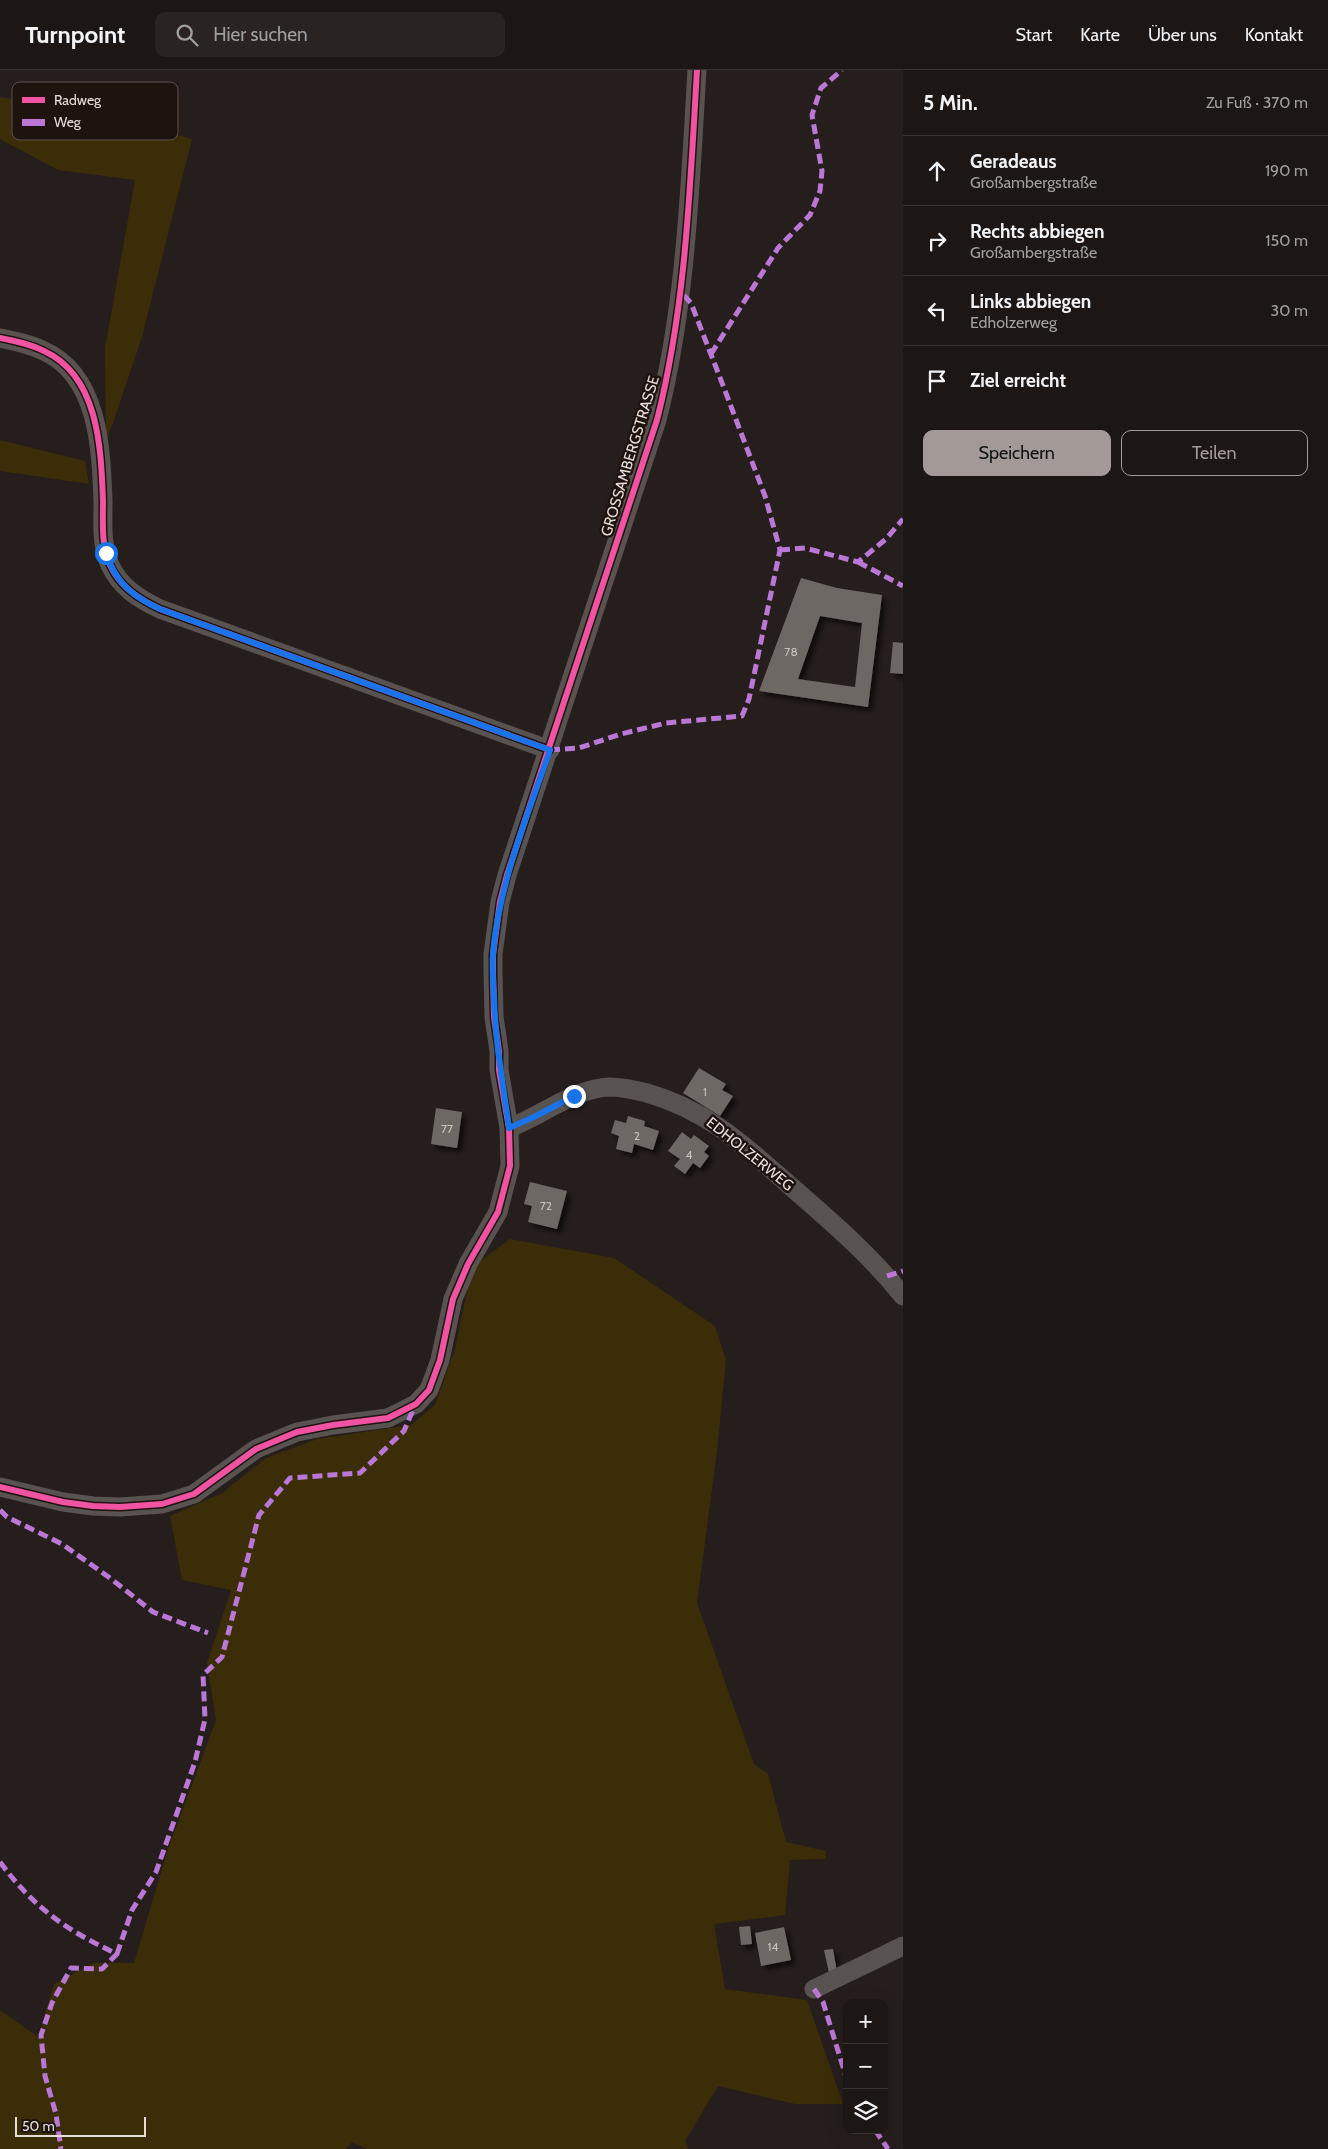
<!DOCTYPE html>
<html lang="de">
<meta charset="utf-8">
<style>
body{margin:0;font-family:Cabin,sans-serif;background:#292322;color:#f1f3f6}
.controls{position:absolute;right:15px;bottom:15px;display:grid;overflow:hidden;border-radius:10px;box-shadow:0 5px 20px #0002}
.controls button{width:45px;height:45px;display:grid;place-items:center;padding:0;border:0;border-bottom:1px solid #3a3534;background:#1c1615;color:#f1f3f6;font:25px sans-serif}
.scale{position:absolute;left:15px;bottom:12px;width:131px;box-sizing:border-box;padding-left:5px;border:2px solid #e6ddda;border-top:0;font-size:14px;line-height:18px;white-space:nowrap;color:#e6ddda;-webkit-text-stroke:4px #1f1310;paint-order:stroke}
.stop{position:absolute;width:15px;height:15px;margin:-11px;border:4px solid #1a73e8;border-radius:50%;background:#fff}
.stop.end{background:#1a73e8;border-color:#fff;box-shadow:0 1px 5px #0008}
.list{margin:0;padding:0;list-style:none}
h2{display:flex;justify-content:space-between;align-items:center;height:65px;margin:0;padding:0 20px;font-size:21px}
h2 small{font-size:16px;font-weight:400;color:#a09fa0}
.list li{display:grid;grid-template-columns:32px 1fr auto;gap:15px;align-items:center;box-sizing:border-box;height:70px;padding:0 20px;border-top:1px solid #3a3534}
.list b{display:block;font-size:19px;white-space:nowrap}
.list p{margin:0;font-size:16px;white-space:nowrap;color:#a09fa0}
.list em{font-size:16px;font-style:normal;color:#a09fa0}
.actions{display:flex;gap:10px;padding:15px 20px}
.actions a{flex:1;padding:11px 0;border:1px solid #a39a98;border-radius:10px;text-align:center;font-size:18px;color:#a39a98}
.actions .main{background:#a39a98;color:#111}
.icon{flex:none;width:28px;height:28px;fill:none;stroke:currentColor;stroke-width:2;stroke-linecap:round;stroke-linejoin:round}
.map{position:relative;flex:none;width:903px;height:2079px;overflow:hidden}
header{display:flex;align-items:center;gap:30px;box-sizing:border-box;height:70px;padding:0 25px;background:#1c1615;border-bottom:1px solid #3a3534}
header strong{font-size:24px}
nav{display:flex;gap:28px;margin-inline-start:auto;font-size:18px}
.search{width:350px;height:45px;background:#292322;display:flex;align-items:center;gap:12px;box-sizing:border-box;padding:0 18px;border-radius:10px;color:#a09fa0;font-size:19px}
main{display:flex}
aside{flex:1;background:#1c1615}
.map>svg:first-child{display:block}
.green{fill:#3b2d07}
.building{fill:#6d6764;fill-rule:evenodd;filter:url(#shadow)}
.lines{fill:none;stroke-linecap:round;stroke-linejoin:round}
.minor{stroke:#585351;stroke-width:19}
.quiet{stroke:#ba77d6;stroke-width:5;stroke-dasharray:10 5;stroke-linecap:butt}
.cycleway-casing{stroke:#1f1310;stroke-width:9}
.cycleway{stroke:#f153a3;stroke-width:6}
.route{stroke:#1a73e8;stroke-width:6}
.labels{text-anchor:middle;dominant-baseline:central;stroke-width:5;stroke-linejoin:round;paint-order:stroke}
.number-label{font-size:12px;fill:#c8c0bc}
.street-label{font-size:15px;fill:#e6ddda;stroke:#1f1310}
.key{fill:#1f1310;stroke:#5b504d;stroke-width:1}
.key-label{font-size:14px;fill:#e6ddda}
</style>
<header>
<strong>Turnpoint</strong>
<div class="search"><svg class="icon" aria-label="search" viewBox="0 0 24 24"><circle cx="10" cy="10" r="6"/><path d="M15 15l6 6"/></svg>Hier suchen</div>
<nav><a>Start</a><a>Karte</a><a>Über uns</a><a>Kontakt</a></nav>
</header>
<main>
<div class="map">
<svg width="903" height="2079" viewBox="0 0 903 2079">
<defs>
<filter id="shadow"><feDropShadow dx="4.5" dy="4.5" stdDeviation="2.5" flood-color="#0009"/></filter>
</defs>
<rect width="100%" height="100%" fill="#261e1c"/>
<!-- green -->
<path class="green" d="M0,27L126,50L192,69L142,267L106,373L105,278L135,110L58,100L0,69Z
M0,370L85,391L89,414L0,401Z
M510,1169L614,1188L715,1256L726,1290L717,1381L697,1533L754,1694L768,1704L786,1772L826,1781V1789L790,1790L785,1845L714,1854L725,1919L807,1930L843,2034H795L718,2016L685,2071L688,2079H367L352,2072L346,2079H0V1940L38,1967L54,1914L93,1893H134L167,1782L216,1650L207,1593L231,1520L182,1510L170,1446L222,1423L266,1388L317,1369L411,1355L435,1335L455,1279L472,1197Z"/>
<!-- building -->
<path class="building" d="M801,508L837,518L882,525L868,637L759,621ZM820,546L862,553L855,617L798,609Z
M893,572L903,573V604L890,603Z
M699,998L726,1014L722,1020L733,1026L720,1046L683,1023Z
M436,1038L462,1042L457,1078L431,1074Z
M628,1046L645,1051L644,1056L659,1061L653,1080L634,1074L632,1083L616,1079L619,1066L611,1063L615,1050L626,1053Z
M682,1062L691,1069L694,1065L709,1076L704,1082L709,1086L700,1098L693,1093L685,1104L674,1096L680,1089L668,1081Z
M530,1112L567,1121L557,1159L528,1152L532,1136L524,1134Z
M750,1856L752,1874L741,1875L739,1857Z
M784,1857L791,1890L761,1896L755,1863Z
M833,1879L837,1902L829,1903L824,1880Z"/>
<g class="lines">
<!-- minor -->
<path class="minor" d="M0,268C15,271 30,274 44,281C99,306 101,379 103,431C103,452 101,476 110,495C120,517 139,529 160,539L550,680
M509,1058C541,1046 575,1018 610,1017C622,1017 635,1020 647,1023C710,1041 747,1078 795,1120C833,1153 871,1186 903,1226
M0,1417L63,1432L93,1436L120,1437L162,1434L194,1424L256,1379L297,1362L333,1355L388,1348L416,1334L429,1320L440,1290L453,1229L468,1194L498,1142L510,1096L509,1058L499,1000V981L494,947L493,902V884L500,832L507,805L657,350C686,236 690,117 697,0
M814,1919L903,1876"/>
<!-- quiet -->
<path class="quiet" d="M711,284L778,178L810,145L820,121L822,101L812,45L821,18L842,0
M780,480L805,478L858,492L886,469L903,449
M858,492L903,516
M550,680L579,678L621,664L666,653L742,646L749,629L780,480L765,426L724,318L691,233L680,221
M887,1206L903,1201
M0,1440L7,1447L62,1474L110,1508L153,1542L208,1563
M0,1792C34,1838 66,1860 117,1884L102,1899L71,1898L52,1933L41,1965L45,2006L56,2044L61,2079
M117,1884L132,1840L156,1802L195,1692L205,1649L203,1605L222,1587L259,1445L290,1408L360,1403L404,1361L415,1335
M814,1919L823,1932L847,2010
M875,2060L888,2079"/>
<defs>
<path id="cycleway" d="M0,268C15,271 30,274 44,281C99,306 101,379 103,431C103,452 101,476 110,495C120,517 139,529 160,539L550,680
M0,1417L63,1432L93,1436L120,1437L162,1434L194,1424L256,1379L297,1362L333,1355L388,1348L416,1334L429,1320L440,1290L453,1229L468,1194L498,1142L510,1096L509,1058L499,1000V981L494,947L493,902V884L500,832L507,805L657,350C686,236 690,117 697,0"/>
</defs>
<!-- cycleway casing -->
<use href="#cycleway" class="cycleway-casing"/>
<!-- cycleway -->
<use href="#cycleway" class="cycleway"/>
</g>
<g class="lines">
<!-- route -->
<path class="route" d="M106,483C115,512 133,527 160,539L550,680C527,747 499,813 493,884C492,898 493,912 494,926C495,970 503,1014 509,1058L536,1046L574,1026"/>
</g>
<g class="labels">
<!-- number labels -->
<g class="number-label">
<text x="791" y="581">78</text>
<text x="705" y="1021">1</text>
<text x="447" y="1058">77</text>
<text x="637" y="1065">2</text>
<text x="689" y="1084">4</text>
<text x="546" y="1135">72</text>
<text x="773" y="1876">14</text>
</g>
<!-- street labels -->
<g class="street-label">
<text transform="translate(630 386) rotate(-73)">GROSSAMBERGSTRASSE</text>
<text transform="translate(750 1084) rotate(39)">EDHOLZERWEG</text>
</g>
</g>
<!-- legend -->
<rect x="12" y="12" width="166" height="58" rx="8" class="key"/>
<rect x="22" y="27" width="23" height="6" fill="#f153a3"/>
<rect x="22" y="49" width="23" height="7" fill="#ba77d6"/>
<g class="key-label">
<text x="54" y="35">Radweg</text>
<text x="54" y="57">Weg</text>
</g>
</svg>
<div class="controls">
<button>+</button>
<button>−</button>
<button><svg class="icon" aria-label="layers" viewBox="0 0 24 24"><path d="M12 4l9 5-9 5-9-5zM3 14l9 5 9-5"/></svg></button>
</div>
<div class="scale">50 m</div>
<div class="stop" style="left:106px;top:483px"></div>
<div class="stop end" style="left:574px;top:1026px"></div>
</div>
<aside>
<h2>5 Min.<small>Zu Fuß · 370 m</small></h2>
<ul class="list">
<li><svg class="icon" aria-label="ahead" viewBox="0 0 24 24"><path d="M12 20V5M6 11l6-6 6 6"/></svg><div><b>Geradeaus</b><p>Großambergstraße</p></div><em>190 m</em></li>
<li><svg class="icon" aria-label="right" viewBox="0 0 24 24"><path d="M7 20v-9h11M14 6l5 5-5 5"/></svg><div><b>Rechts abbiegen</b><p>Großambergstraße</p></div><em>150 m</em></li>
<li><svg class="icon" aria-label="left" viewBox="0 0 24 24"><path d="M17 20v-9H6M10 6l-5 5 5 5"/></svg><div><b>Links abbiegen</b><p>Edholzerweg</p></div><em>30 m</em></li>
<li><svg class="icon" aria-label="arrive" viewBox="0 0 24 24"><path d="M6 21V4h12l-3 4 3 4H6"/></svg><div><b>Ziel erreicht</b></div></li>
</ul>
<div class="actions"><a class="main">Speichern</a><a>Teilen</a></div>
</aside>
</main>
